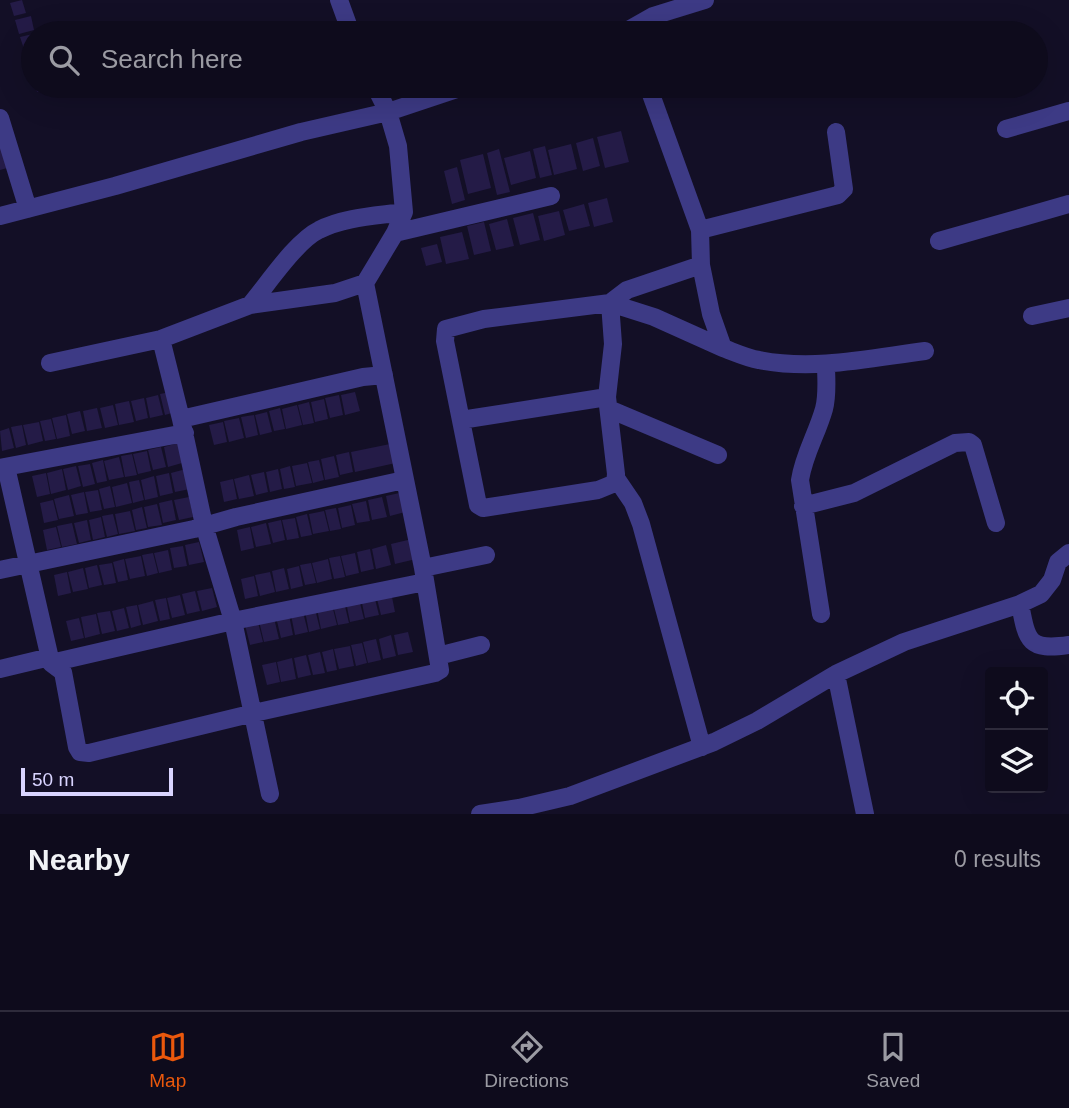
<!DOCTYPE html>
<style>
body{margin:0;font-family:Helvetica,sans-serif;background:#1c1929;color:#f1f3f6}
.controls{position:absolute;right:21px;bottom:21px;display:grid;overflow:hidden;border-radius:7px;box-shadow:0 7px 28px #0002}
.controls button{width:63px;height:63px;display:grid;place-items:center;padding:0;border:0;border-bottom:2px solid #2e2b3b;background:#0e0b1c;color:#f1f3f6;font:35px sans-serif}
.scale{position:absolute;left:21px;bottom:18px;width:152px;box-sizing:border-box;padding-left:7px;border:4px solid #d9d4ff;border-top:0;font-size:19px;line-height:24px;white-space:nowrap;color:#d9d4ff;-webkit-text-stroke:5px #130f26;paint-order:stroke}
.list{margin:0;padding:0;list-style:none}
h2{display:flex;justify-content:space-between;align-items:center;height:91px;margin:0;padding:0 28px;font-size:30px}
h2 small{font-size:23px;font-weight:400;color:#9b9ba3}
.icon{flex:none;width:38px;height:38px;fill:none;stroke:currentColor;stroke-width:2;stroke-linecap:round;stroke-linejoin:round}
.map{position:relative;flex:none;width:1069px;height:814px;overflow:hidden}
.search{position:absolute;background:#0e0b1c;box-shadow:0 7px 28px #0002;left:21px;right:21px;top:21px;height:77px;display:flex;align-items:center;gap:18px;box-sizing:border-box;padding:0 24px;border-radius:38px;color:#9b9ba3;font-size:26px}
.sheet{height:196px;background:#0e0b1c}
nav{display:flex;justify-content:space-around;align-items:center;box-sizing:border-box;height:98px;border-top:2px solid #2e2b3b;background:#0e0b1c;font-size:19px;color:#9b9ba3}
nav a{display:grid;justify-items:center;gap:4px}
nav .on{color:#ea580c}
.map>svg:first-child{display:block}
.building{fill:#241b47}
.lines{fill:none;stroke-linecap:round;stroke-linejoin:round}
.minor{stroke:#3d3a85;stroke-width:18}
</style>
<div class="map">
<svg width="1069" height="814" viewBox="0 0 1069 814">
<rect width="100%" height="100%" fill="#130f26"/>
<!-- building -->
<path class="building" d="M22,0L26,13L14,16L10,3Z
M31,16L34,30L19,34L15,20Z
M33,34V66L30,67L20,37Z
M36,86H58V87L37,92Z
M621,131L629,162L605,168L597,137Z
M593,138L600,166L583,171L576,143Z
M0,144L11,167L0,170Z
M571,144L577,169L554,175L548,150Z
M545,146L552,175L540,178L533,149Z
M499,149L510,192L497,195L487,153Z
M530,151L536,178L511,185L504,158Z
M483,154L491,188L468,194L460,160Z
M457,167L465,200L452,204L444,171Z
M607,198L613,222L594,227L588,203Z
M584,204L590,226L569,231L563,210Z
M559,211L565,235L544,241L538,216Z
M533,213L540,240L520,245L513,218Z
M507,219L514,246L496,250L489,224Z
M484,222L491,251L474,255L467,226Z
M462,232L469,259L446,264L440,237Z
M437,244L442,262L426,266L421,248Z
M170,392L175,412L165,415L160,394Z
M355,392L360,411L345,415L341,395Z
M158,395L163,415L150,418L146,398Z
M339,395L343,415L330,418L325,398Z
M144,398L148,418L136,421L131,401Z
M324,399L328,419L315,422L311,402Z
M129,401L134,422L119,425L115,404Z
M309,402L314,423L303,425L298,405Z
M113,405L118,425L105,428L100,408Z
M297,405L302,425L286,429L282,409Z
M97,408L102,428L87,431L83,411Z
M280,408L285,429L274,431L269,411Z
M80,411L85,431L72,434L67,414Z
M267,412L272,432L260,435L255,415Z
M66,415L70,436L57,439L52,418Z
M254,415L258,435L246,438L241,417Z
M239,418L244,438L229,442L224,421Z
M51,419L56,439L45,441L40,421Z
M39,422L43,441L28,445L23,425Z
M223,422L227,442L214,445L209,425Z
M22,425L26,445L16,448L11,427Z
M9,428L14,448L2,451L0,431Z
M178,443L182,463L168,467L164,447Z
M395,443L400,462L355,472L351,452Z
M161,447L166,467L153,470L148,450Z
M147,451L151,471L138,474L133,454Z
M349,452L353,472L340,475L336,455Z
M132,454L137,475L125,477L121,456Z
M334,456L339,477L325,480L321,459Z
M119,457L124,477L109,480L104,461Z
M103,460L107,481L97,483L92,463Z
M319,460L324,480L313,483L308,462Z
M307,463L312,483L296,486L292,466Z
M90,464L95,484L83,487L78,466Z
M76,466L81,486L68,490L63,469Z
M290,466L295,487L284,489L280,469Z
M62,469L66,490L51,494L47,473Z
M186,469L190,489L175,492L171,473Z
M278,469L282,489L270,492L266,472Z
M264,472L268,492L256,495L251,475Z
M46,473L50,494L37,497L32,476Z
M169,473L173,493L160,496L156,476Z
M249,475L254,496L239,499L234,479Z
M154,476L158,497L145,500L141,480Z
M233,479L237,499L224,502L220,482Z
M139,480L144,500L133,503L129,482Z
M127,483L132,503L116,507L112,487Z
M110,486L115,507L104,509L99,489Z
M98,490L102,510L90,512L85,492Z
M84,492L88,513L76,515L71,495Z
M404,492L409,511L390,516L386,496Z
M69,495L74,516L59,519L54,499Z
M189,497L193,517L179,520L174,500Z
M382,497L387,517L372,520L368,500Z
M53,500L58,520L44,523L40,503Z
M172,500L176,520L163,523L159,503Z
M366,501L370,521L357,523L352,504Z
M157,504L162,525L148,527L144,507Z
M351,505L355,525L342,528L338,508Z
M142,507L147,528L136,530L132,510Z
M336,508L341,529L330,531L325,510Z
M130,511L135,531L119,534L115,514Z
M324,511L329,531L313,534L309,514Z
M113,514L118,534L107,537L102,516Z
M307,514L312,535L301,537L296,517Z
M101,517L105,537L93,540L89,520Z
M295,518L299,538L287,540L282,520Z
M87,520L91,540L79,543L74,523Z
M281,520L285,540L273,543L268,523Z
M72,523L77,544L62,547L57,526Z
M266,523L271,544L256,547L251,527Z
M56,527L61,547L47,550L43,530Z
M250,527L254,548L241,551L237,530Z
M412,539L416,559L395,564L391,544Z
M199,542L204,562L189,565L185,545Z
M386,545L391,565L376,569L372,549Z
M183,546L187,566L174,568L170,548Z
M370,549L374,569L361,572L357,552Z
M168,550L172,570L159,573L154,553Z
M153,553L158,573L147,576L142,555Z
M355,553L359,573L346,576L341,556Z
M141,556L145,576L130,579L125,559Z
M340,556L345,577L334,579L329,558Z
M124,559L128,580L118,582L113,562Z
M328,559L332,579L317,583L312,563Z
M112,563L116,583L104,585L99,565Z
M311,563L316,583L305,585L300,565Z
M97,565L102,585L89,588L85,568Z
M299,566L303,586L291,589L287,569Z
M83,568L88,589L73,592L68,572Z
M284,568L289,589L276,592L272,571Z
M67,572L71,593L58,596L54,575Z
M270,572L275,592L260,596L255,575Z
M254,576L258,596L245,599L241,579Z
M212,588L217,607L202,611L197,591Z
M195,591L200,611L187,614L182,594Z
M391,592L395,612L381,615L376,595Z
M180,595L185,615L172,618L167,598Z
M374,595L379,615L365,618L361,598Z
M166,598L170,619L160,621L155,600Z
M359,599L364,619L350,622L346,602Z
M153,601L158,621L143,625L138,605Z
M344,602L349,623L338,625L333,605Z
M137,605L141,625L131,628L126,607Z
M332,605L337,625L321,629L317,609Z
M124,608L129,628L117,631L112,611Z
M315,609L320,629L309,632L305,611Z
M110,611L115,631L102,634L97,613Z
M303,612L308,632L295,635L291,615Z
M96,614L100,634L85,638L81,617Z
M289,615L293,635L281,638L276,617Z
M79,618L84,638L71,641L66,621Z
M274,618L279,639L264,642L259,621Z
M258,622L263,642L250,645L245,625Z
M408,632L413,652L398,655L394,635Z
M391,635L396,656L383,659L379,639Z
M376,639L381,660L368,663L363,642Z
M362,643L367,663L356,666L351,645Z
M350,646L354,666L339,669L334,649Z
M333,649L337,670L327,672L322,652Z
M320,652L325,673L313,675L308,655Z
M306,655L311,675L298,678L294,658Z
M292,658L296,679L281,682L277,662Z
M276,662L280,682L267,685L262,665Z"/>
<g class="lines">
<!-- minor -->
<path class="minor" d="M339,0L351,33
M623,33L653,16L705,0
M648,86L700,230L701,265L627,290L610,303L613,344L607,397L616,474L615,483L598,490L483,508L478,505L445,341L446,329L484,319L610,303L654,317L723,348
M0,118L28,209
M1006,129L1069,111
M0,216L115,186L301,132L388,112L466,86
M700,230L838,195L844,189L836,132
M395,233L551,196
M939,241L1069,204
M701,265L711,314L723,348C734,352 747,358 759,360C814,371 871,358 925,351
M250,305C267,285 296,241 319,230C344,217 376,216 404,212
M1032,316L1069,308
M161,339L181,419L204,525L233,621L270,794
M50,363L161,339L250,305L335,293L365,283
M609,409L718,455
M181,419L363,377L384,375
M461,420L607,397
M6,467L51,663L63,672L77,747L80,752L89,753L254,713L435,673L440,670L423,568L365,283L395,233L404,212L398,146L388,112L375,86
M0,468L185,433
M616,478L633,503L641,524L702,747
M803,506L854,493L955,443L969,442L973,445L996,523
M423,568L486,555
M0,570L194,529L236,517L404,480
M1020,604C1027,641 1028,651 1069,645
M821,614L800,480C804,454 817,434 824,409C828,394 826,379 826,364
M438,656L481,645
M51,663L233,621L425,582
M0,669L50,657
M836,674L865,814
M480,814L519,808L570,796L714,742L757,721L836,674L904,642L1020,604L1041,594L1052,580L1058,562L1069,553"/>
</g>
</svg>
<div class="controls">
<button><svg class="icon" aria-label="locate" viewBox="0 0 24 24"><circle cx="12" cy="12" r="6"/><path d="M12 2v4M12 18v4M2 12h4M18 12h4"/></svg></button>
<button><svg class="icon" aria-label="layers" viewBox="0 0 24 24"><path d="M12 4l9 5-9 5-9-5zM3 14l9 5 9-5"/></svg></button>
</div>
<div class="scale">50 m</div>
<div class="search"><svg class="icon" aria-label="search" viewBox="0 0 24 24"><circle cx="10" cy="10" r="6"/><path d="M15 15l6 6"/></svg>Search here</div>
</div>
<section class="sheet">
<h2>Nearby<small>0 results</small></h2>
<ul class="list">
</ul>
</section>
<nav>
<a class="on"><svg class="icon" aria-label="map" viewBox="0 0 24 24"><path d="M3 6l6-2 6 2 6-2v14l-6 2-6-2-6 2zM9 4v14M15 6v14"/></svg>Map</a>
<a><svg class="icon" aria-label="directions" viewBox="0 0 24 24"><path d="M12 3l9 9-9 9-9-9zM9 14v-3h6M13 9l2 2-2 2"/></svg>Directions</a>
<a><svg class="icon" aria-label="saved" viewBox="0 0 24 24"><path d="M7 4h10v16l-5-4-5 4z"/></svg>Saved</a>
</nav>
